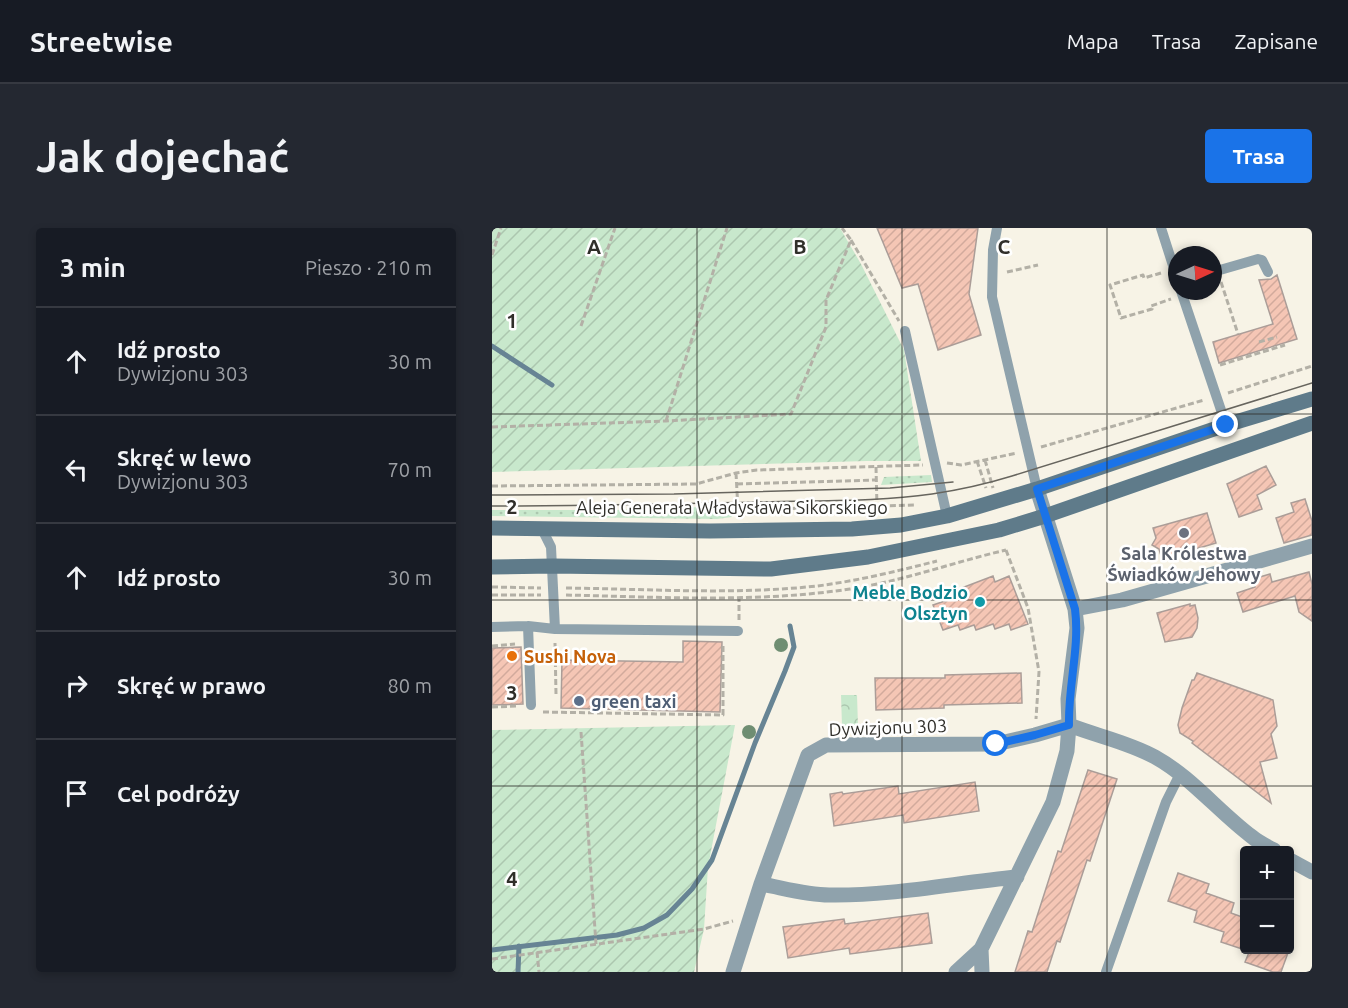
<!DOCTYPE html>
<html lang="pl">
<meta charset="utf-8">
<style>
body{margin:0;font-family:Ubuntu,sans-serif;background:#242831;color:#f1f3f6}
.controls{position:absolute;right:18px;bottom:18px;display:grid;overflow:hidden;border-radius:6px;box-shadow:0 3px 9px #0003}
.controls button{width:54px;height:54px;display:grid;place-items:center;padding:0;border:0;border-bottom:2px solid #363941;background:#171b24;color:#f1f3f6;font:30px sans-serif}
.compass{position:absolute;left:676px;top:18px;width:54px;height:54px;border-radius:50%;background:#171b24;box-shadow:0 3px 9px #0003;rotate:86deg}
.stop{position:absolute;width:18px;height:18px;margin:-14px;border:4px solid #1a73e8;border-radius:50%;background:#fff}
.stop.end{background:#1a73e8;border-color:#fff;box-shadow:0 2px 6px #0008}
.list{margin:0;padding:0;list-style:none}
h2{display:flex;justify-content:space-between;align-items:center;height:78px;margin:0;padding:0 24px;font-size:26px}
h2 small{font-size:20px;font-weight:400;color:#9ea1a6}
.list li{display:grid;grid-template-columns:39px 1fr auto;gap:18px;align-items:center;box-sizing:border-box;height:108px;padding:0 24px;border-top:2px solid #363941}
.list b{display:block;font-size:22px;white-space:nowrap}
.list p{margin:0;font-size:20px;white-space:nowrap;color:#9ea1a6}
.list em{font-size:20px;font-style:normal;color:#9ea1a6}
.icon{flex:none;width:33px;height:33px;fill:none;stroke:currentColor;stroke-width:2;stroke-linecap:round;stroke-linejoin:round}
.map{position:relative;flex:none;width:820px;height:744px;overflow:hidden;border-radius:6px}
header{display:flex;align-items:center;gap:36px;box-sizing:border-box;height:84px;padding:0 30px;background:#171b24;border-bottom:2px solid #363941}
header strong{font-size:28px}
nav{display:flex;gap:33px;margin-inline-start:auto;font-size:21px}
.intro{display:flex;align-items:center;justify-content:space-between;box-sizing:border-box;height:144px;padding:0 36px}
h1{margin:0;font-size:42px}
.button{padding:15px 27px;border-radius:6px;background:#1a73e8;color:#fff;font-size:21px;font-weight:700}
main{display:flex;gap:36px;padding:0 36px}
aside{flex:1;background:#171b24;border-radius:6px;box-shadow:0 3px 9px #0003}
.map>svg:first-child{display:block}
.grass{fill:url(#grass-dots)}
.park{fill:url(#park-crowns)}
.garden{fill:url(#garden-furrows)}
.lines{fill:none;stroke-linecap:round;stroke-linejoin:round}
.stream{stroke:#678494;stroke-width:5}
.building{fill:url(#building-hatch);stroke:#ab9d98;stroke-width:1.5}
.path{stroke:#b3b0a6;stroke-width:3;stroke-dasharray:6 3;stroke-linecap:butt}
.service{stroke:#8fa2ac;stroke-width:10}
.minor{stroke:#8fa2ac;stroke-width:15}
.secondary{stroke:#5f7b8a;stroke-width:15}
.tram{stroke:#67655e;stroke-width:1.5}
.tree{fill:#6f8e72}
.route{stroke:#1a73e8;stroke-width:8}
.grid{fill:none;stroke:#302f2a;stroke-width:1.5;stroke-opacity:0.55}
.worship-dot{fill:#6b7280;stroke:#fff;stroke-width:2}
.culture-dot{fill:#0f9aa8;stroke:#fff;stroke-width:2}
.food-dot{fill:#e8710a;stroke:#fff;stroke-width:2}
.service-dot{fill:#5c6f8a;stroke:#fff;stroke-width:2}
.labels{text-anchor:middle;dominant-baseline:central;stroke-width:5;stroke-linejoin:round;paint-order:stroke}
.street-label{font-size:18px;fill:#302f2a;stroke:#fff}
.worship-label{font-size:18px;font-weight:bold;fill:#5b616d;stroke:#fff}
.culture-label{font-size:18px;font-weight:bold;fill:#0d838f;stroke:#fff;text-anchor:end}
.food-label{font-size:18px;font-weight:bold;fill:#c56008;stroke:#fff;text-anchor:start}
.service-label{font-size:18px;font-weight:bold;fill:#4e5e75;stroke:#fff;text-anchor:start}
.grid-label{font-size:20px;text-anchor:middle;font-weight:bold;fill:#302f2a;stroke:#fff;stroke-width:5;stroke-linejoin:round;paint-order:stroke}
</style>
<header>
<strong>Streetwise</strong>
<nav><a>Mapa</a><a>Trasa</a><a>Zapisane</a></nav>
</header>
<div class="intro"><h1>Jak dojechać</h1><a class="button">Trasa</a></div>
<main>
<aside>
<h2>3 min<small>Pieszo · 210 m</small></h2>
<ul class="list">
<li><svg class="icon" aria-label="ahead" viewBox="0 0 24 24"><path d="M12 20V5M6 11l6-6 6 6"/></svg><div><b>Idź prosto</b><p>Dywizjonu 303</p></div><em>30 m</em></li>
<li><svg class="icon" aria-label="left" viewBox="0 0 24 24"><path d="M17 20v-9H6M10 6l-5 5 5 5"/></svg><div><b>Skręć w lewo</b><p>Dywizjonu 303</p></div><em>70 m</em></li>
<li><svg class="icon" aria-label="ahead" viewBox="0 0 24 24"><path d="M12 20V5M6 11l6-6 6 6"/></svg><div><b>Idź prosto</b></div><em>30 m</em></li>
<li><svg class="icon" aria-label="right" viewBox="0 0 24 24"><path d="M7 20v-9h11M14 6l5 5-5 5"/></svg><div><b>Skręć w prawo</b></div><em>80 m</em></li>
<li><svg class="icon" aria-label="arrive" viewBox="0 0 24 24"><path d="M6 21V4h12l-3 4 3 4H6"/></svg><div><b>Cel podróży</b></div></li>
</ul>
</aside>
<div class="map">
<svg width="820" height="744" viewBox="0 0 820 744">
<defs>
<pattern id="grass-dots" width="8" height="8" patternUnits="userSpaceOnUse" patternTransform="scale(1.5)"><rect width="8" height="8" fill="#c8e8cc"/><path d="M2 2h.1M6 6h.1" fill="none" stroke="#acc7af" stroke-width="1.8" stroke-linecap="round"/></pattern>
<pattern id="park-crowns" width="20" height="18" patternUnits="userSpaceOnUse" patternTransform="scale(1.5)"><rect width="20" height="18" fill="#c8e8cc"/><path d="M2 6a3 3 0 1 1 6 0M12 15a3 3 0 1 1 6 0" fill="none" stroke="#acc7af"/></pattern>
<pattern id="garden-furrows" width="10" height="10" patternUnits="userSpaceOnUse" patternTransform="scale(1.5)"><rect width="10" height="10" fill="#c8e8cc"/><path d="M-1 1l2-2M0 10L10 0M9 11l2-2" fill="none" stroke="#acc7af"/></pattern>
<pattern id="building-hatch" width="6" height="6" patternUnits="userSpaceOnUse" patternTransform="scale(1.5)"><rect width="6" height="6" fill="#f5c6b5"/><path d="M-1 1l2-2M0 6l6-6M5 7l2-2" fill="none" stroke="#d2aa9c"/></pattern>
</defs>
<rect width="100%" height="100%" fill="#f7f3e6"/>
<!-- grass -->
<path class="grass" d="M439,247L440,254L389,257L392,249Z
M239,278L240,289L225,291L0,288V282H123Z"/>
<!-- park -->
<path class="park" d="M349,467H365L366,498H350Z"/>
<!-- garden -->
<path class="garden" d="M0,0H348L369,36L412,122L429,233H375L0,244Z
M243,497L216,639L212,701L202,744H0V502Z"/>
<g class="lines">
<!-- stream -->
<path class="stream" d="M0,118L60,157
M0,722L125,707L152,700L175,687L200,661L220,632L263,515L293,443L302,419L298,398
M26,744L27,718"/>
</g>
<!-- building -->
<path class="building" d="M385,0H486L477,66L489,107L446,122L426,56L410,60Z
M785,47L805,111L727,135L721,114L781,96L767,52L779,51Z
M774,238L784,257L765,267L770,281L747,289L735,256Z
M813,271L820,293V307L792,315L784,290L802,284L799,275Z
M715,285L724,315L670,331L667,321L660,317L664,310L661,300Z
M817,344L820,356V393L807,384L803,368L751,384L745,365L763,359L761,351L778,346L780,354Z
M501,348L503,354L517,348L536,396L519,402L517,396L503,401L501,396L484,402L482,397L468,402L466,397L451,402L441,377L456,372L454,366Z
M698,376V378L703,377L706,390L705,400L700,409L673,414L665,385Z
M191,413L230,414L228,484L69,480L70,432L191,434Z
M29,419L31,476L0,477V420Z
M529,445L530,475L452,477V480L384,482L383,450H453V447Z
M705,445L781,472L785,498L779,506L785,530L768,534L779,575L700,515L701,513L688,505L686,497L690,480L700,452H702Z
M596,542L625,551L598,633L595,632L568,714L565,713L555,744H523L536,703L540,704L566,623L569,624Z
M483,554L487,583L412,595L411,587L342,598L338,566L350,564L351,566L406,558L407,566Z
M686,645L717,656L714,665L742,675L739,685L753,690V722L729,714L732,704L702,694L705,683L676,673Z
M436,685L440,715L358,726L357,720L296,730L291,699L352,691L353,696Z
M758,722H797L789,744H781L753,734Z"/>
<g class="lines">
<!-- path -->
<path class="path" d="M359,12L407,93
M0,27L9,0
M515,44L546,37
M669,45L652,50L651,47L618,57L629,90L660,81L659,78L679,71
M729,54L746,106
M89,98L123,0
M767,114L785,109
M728,137L793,117
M736,165L820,138
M174,193L235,0
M0,199L174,193L299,186L334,99V72L359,12L350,0
M549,219L712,172
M493,232L501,260
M485,233L494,260
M455,235L469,237L525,225
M384,239L385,279
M244,245L246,282L423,277
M245,256L384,252
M0,258L204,256L244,245L265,242L431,237
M514,322L536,380L547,444L544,491
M0,359L49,360
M74,360C158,361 241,367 325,358C365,353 406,343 445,333
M0,367H49
M74,367C168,369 264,375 358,361C411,353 462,334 514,322
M247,392V370
M63,415L64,466
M0,418L23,416
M0,479L25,478
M51,484L231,487V416
M89,504L104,716
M45,724L47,744
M0,731L212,701L241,693"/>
<!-- service -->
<path class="service" d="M505,0L501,22L500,69L545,261
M669,0L685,50
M721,44L766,31L770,32L776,44
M689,63L734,197
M413,103L455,288
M49,299L59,319L63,401
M36,398L39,477
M0,399L36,398L63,401L246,403
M614,744L674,574L688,546"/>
<!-- minor -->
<path class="minor" d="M583,381L630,372L820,318
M577,497C605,508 636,514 663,529C699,549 726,583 759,608C766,614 774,618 782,622
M798,632L820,644
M525,649C462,655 400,668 337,667C315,667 291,660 269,656L316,527L334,517L504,516L543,507L577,497
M241,744L269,656
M464,744L489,721
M490,744L489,721L561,574L575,523L577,497L576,471L585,400L583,381L545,261"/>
<!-- secondary -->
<path class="secondary" d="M0,300L218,303L360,301L409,297L455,288L545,261L734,197L820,171
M0,339L61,338L279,341L376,329L507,302L553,288L820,195"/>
<!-- tram -->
<path class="tram" d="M0,267L182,266L398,260L461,254
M0,278C89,278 179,276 268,274C325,272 383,274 440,266C467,262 494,256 520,248L820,155"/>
</g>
<!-- trees -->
<g class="tree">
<circle cx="289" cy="417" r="7"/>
<circle cx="257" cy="504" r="7"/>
</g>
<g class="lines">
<!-- route -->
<path class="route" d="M504,516L543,507L577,497C576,457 588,420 583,381L545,261L734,197"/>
</g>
<!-- grid -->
<path class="grid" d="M205,0V744M410,0V744M615,0V744M0,186H820M0,372H820M0,558H820"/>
<!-- markers -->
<circle class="worship-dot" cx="692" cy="305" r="6"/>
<circle class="culture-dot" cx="488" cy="374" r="6"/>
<circle class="food-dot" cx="20" cy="428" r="6"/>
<circle class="service-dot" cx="87" cy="473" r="6"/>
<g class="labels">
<!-- street labels -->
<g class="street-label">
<text x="240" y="279">Aleja Generała Władysława Sikorskiego</text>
<text transform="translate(396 499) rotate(-2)">Dywizjonu 303</text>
</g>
<!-- worship labels -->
<g class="worship-label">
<text x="692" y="325">Sala Królestwa<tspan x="692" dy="21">Świadków Jehowy</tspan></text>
</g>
<!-- culture labels -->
<g class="culture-label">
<text x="476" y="364">Meble Bodzio<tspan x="476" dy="21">Olsztyn</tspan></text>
</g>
<!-- food labels -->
<g class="food-label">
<text x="32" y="428">Sushi Nova</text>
</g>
<!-- service labels -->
<g class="service-label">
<text x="99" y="473">green taxi</text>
</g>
</g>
<g class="grid-label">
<text x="102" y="26">A</text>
<text x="308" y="26">B</text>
<text x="512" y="26">C</text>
<text x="20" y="100">1</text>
<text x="20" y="286">2</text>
<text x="20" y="472">3</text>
<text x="20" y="658">4</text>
</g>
</svg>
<div class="controls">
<button>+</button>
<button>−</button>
</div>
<svg class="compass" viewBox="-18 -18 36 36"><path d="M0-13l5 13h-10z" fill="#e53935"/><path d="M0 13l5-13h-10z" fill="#9ea1a6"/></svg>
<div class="stop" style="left:504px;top:516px"></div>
<div class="stop end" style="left:734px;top:197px"></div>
</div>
</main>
